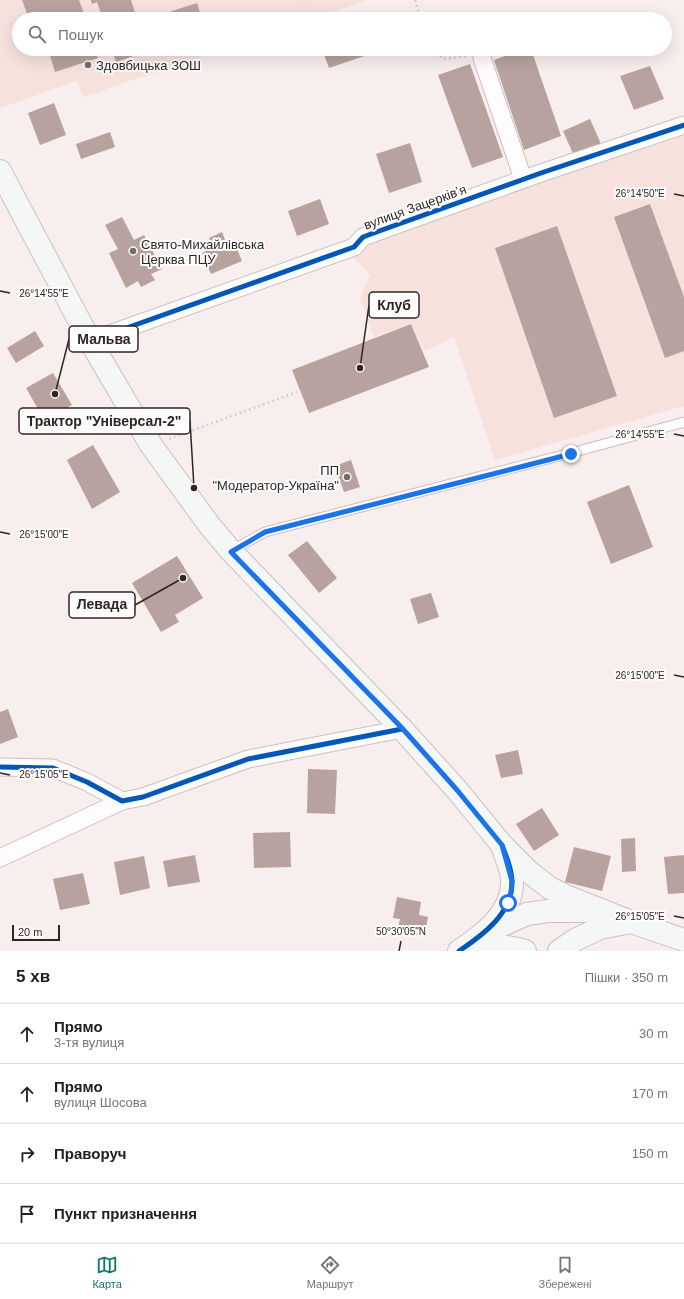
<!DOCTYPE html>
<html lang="uk">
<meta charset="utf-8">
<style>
body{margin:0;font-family:Helvetica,sans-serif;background:#f6f6f6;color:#202124}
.scale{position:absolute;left:12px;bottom:10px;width:48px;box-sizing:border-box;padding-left:4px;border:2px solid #302523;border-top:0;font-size:11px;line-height:14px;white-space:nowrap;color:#302523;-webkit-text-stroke:3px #fdfdfd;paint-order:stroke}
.stop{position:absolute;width:12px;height:12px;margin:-9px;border:3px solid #1a73e8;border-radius:50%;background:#fff}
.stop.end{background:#1a73e8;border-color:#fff;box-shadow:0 1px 4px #0008}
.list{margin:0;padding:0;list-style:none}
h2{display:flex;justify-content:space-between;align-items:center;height:52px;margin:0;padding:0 16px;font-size:17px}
h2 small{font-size:13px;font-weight:400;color:#757577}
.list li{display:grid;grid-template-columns:26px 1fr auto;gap:12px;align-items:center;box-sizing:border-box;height:60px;padding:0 16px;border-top:1px solid #e0e0e0}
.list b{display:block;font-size:15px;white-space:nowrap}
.list p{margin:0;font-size:13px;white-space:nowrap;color:#757577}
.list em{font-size:13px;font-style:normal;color:#757577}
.icon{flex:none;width:22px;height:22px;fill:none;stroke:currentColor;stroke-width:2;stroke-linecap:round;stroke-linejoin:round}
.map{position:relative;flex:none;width:684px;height:951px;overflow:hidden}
.search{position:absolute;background:#fff;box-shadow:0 4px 16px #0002;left:12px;right:12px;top:12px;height:44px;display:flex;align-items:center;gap:10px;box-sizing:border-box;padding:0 14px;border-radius:22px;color:#757577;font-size:15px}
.sheet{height:292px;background:#fff}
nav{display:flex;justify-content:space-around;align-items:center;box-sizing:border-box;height:56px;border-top:1px solid #e0e0e0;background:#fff;font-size:11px;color:#757577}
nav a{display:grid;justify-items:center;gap:2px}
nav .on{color:#0f766e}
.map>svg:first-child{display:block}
.built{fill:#f6e1dd}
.green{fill:#f8dfdb}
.building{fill:#b7a29f}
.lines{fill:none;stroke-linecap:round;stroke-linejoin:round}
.lane-casing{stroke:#cac0bf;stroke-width:11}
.street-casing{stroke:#cac0bf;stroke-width:19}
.secondary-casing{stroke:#cac0bf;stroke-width:24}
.path{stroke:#d4d0cf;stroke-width:2.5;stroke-dasharray:2 3;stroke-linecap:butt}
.lane{stroke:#fefcfc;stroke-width:9}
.street{stroke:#fefcfc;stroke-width:17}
.secondary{stroke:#f5f6f6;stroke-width:22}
.cycleway-casing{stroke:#fdfdfd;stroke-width:8}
.cycleway{stroke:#0057b8;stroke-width:5}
.route{stroke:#1a73e8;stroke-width:5}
.ticks{fill:none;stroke:#302523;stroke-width:1.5}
.poi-dot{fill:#766b6a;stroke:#fdfdfd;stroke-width:1.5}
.labels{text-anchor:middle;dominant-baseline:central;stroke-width:4;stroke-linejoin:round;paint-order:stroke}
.poi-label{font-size:13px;fill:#302523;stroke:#fdfdfd;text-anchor:start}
.street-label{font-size:13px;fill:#302523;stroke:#fdfdfd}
.ticks-label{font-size:10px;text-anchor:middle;fill:#302523;stroke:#fdfdfd;stroke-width:4;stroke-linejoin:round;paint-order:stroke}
.leader{fill:none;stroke:#302523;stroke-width:1.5}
.callout-dot{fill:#302523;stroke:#fdfdfd;stroke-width:1.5}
.callout{fill:#fdfdfd;stroke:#302523;stroke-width:1.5}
.callout-label{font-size:14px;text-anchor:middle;font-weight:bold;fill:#302523}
</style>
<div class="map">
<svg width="684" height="951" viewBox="0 0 684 951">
<rect width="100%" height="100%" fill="#f8eeed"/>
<!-- built -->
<path class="built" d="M0,0H368L312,19H19V49H224L83,97L77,81L0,108Z
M684,128V406L495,460L454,337L424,351L412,323L374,337L360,298L370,275L351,254L366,239Z"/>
<!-- green -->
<path class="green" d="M292,0H323C310,4 303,10 292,0Z"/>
<!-- building -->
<path class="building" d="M22,0H79L86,19H29Z
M91,0H131L137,19H103L97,2L92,4Z
M197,3L202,19H147Z
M48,49H95L98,58L55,72Z
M112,49H154L116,62Z
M322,49H375L376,52L329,68Z
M525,49H531L561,136L524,150L494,60Z
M470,64L503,157L472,168L438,75Z
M650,66L664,99L634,110L620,76Z
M54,103L66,135L40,145L28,113Z
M590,119L601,144L574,156L563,131Z
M110,132L115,147L81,159L76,144Z
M410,143L422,182L389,193L376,154Z
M320,199L329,224L297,236L288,211Z
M650,204L684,297V351L665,358L614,217Z
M122,217L134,240L144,235L162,269L151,274L155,280L141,287L138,281L126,288L109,253L118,249L105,225Z
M557,226L617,396L554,418L495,248Z
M222,232L227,245L234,242L242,261L211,274L202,253L213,248L209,238Z
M411,324L429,367L309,413L292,370Z
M35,331L44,346L16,363L7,348Z
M53,373L72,405L45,421L26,388Z
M93,445L120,492L92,509L67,460Z
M351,460L360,487L344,492L335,466Z
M629,485L653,547L611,564L587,502Z
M307,541L337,578L319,593L288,555Z
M177,556L203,598L175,615L179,622L161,632L132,583Z
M431,593L439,617L418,624L410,599Z
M8,709L18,737L0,744V712Z
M518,750L523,774L501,778L495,755Z
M308,769L337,770L335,814L307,813Z
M542,808L559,835L534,851L516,824Z
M290,832L291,867L254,868L253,833Z
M635,838L636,871L622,872L621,839Z
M574,847L611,856L602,891L565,882Z
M195,855L200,882L168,887L163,861Z
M684,855V893L668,894L664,857Z
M144,856L150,888L120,895L114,862Z
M83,873L90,904L60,910L53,879Z
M397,897L421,902L419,915L428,917L426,928L419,927L417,935L397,932L400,919L393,918Z"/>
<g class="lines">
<defs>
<path id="lane" d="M231,551L265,532L571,453L684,422"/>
<path id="street" d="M482,58L523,179
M90,341L354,247L363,237L382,230L541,173L684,125
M0,767L53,768L87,782L122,801L143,797L248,759L402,729
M0,858L122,801"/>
<path id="secondary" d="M0,171L90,341L151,445L210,526L231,551L402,729L457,790L502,845L529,872L550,888L568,897L631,922L684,940
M489,931L527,914L548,911H590
M463,949C483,945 506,945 525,951
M459,951C483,935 513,913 512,881C512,870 506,859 503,848
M559,951L575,940L600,928L631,922"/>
</defs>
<!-- lane casing -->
<use href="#lane" class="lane-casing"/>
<!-- street casing -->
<use href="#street" class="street-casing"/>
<!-- secondary casing -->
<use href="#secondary" class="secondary-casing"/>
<!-- path -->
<path class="path" d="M415,0L421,19
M433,49L443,59L468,56
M169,439L297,392"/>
<!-- lane -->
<use href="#lane" class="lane"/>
<!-- street -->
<use href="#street" class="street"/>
<!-- secondary -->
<use href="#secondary" class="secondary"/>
<defs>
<path id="cycleway" d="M90,341L354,247L363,237L382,230L541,173L684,125
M0,767L53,768L87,782L122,801L143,797L248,759L402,729
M459,951C483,935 513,913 512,881C512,869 506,856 502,845"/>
</defs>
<!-- cycleway casing -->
<use href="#cycleway" class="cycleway-casing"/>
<!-- cycleway -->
<use href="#cycleway" class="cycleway"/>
</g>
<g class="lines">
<!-- route -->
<path class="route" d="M508,903L511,893L512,881L502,845L457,790L402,728L231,552L265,532L571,454"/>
</g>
<!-- ticks -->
<path class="ticks" d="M674,194L684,196M0,291L10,293M674,434L684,436M0,532L10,534M674,675L684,677M0,773L10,775M674,916L684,918M399,951L401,941"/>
<!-- markers -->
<g class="poi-dot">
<circle cx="88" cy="65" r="4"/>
<circle cx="133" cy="251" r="4"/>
<circle cx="347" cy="477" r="4"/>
</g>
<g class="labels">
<!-- poi labels -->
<g class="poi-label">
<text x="96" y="65">Здовбицька ЗОШ</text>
<text x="141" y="244">Свято-Михайлівська<tspan x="141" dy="15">Церква ПЦУ</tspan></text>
<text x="339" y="470" text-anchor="end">ПП<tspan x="339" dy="15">"Модератор-Україна"</tspan></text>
</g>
<!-- street labels -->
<g class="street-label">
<text transform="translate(415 207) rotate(-20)">вулиця Зацерківʼя</text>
</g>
</g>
<g class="ticks-label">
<text x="640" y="197">26°14'50"E</text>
<text x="44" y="297">26°14'55"E</text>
<text x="640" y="438">26°14'55"E</text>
<text x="44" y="538">26°15'00"E</text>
<text x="640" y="679">26°15'00"E</text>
<text x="44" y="778">26°15'05"E</text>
<text x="640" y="920">26°15'05"E</text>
<text x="401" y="935">50°30'05"N</text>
</g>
<!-- callouts -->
<path class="leader" d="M360 368L369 305M55 394L69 339M194 488L190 421M183 578L135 605"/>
<g class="callout-dot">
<circle cx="360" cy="368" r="4"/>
<circle cx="55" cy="394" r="4"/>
<circle cx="194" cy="488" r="4"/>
<circle cx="183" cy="578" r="4"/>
</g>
<g class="callout">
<rect x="369" y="292" width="50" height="26" rx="4"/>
<rect x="69" y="326" width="69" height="26" rx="4"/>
<rect x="19" y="408" width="171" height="26" rx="4"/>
<rect x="69" y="592" width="66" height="26" rx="4"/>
</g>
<g class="callout-label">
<text x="394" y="310">Клуб</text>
<text x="104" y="344">Мальва</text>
<text x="104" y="426">Трактор "Універсал-2"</text>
<text x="102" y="609">Левада</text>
</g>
</svg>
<div class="scale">20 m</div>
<div class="stop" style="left:508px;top:903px"></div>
<div class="stop end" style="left:571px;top:454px"></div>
<div class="search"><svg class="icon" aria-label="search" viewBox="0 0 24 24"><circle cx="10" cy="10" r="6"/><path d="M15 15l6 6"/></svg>Пошук</div>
</div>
<section class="sheet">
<h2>5 хв<small>Пішки · 350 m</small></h2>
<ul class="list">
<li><svg class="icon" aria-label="ahead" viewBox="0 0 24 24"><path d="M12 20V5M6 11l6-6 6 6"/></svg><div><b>Прямо</b><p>3-тя вулиця</p></div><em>30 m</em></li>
<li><svg class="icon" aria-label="ahead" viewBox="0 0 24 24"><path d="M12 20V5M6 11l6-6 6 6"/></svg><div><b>Прямо</b><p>вулиця Шосова</p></div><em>170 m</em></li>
<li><svg class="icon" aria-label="right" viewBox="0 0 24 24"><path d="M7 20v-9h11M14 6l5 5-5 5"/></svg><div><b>Праворуч</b></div><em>150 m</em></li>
<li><svg class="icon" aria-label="arrive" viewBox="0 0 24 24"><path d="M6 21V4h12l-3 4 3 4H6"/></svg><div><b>Пункт призначення</b></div></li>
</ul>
</section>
<nav>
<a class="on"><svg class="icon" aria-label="map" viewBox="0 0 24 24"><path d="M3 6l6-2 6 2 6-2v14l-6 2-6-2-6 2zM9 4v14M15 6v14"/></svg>Карта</a>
<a><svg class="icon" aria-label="directions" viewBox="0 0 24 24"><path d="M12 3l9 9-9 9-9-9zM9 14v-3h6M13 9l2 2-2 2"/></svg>Маршрут</a>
<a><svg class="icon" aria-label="saved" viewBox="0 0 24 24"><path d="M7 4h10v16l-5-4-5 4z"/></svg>Збережені</a>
</nav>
